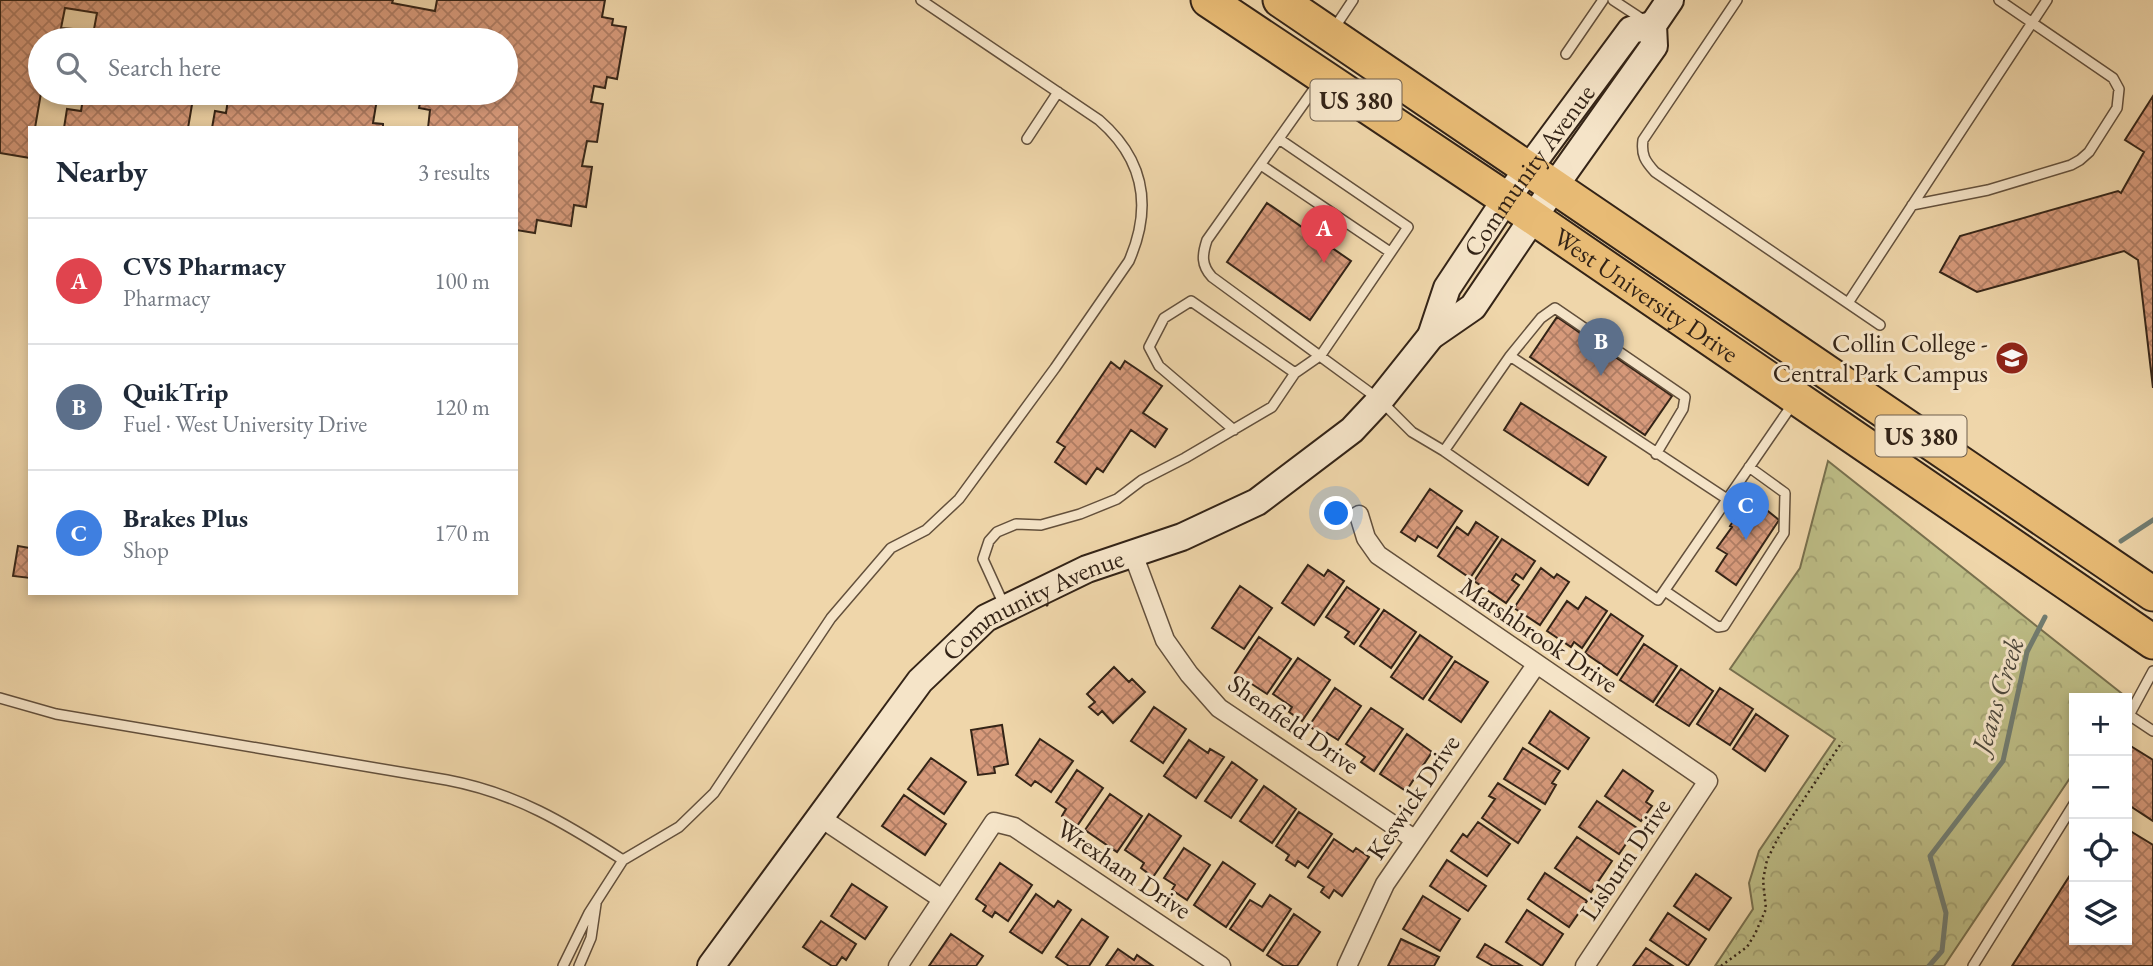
<!DOCTYPE html>
<meta charset="utf-8">
<style>
body{margin:0;font-family:"EB Garamond",serif;background:#f2f2f3;color:#1f2937}
.controls{position:absolute;right:21px;bottom:21px;display:grid;overflow:hidden;border-radius:0px;box-shadow:0 4px 10px #0003}
.controls button{width:63px;height:63px;display:grid;place-items:center;padding:0;border:0;border-bottom:2px solid #e0e1e3;background:#fff;color:#1f2937;font:35px sans-serif}
.you{position:absolute;left:1337px;top:514px;width:24px;height:24px;margin:-18px;border:5px solid #fff;border-radius:50%;background:#1a73e8;box-shadow:0 0 0 10px #1a73e833}
.badge{display:grid;place-items:center;width:46px;height:46px;border-radius:50%;background:#0f766e;color:#fff;font-size:23px;font-weight:700}
.pin{position:absolute;translate:-50% -58px;filter:drop-shadow(0 2px 4px #0008)}
.pin::after{content:'';position:absolute;top:37px;width:24px;height:21px;background:inherit;clip-path:polygon(0 0,100% 0,50% 100%)}
.list{margin:0;padding:0;list-style:none}
h2{display:flex;justify-content:space-between;align-items:center;height:91px;margin:0;padding:0 28px;font-size:30px}
h2 small{font-size:23px;font-weight:400;color:#747a83}
.list li{display:grid;grid-template-columns:46px 1fr auto;gap:21px;align-items:center;box-sizing:border-box;height:126px;padding:0 28px;border-top:2px solid #e0e1e3}
.list b{display:block;font-size:26px;white-space:nowrap}
.list p{margin:0;font-size:23px;white-space:nowrap;color:#747a83}
.list em{font-size:23px;font-style:normal;color:#747a83}
.icon{flex:none;width:38px;height:38px;fill:none;stroke:currentColor;stroke-width:2;stroke-linecap:round;stroke-linejoin:round}
.map{position:relative;flex:none;width:2153px;height:966px;overflow:hidden}
.search{position:absolute;background:#fff;box-shadow:0 4px 10px #0003;left:28px;top:28px;width:490px;height:77px;display:flex;align-items:center;gap:18px;box-sizing:border-box;padding:0 24px;border-radius:38px;color:#747a83;font-size:26px}
.panel{position:absolute;background:#fff;box-shadow:0 4px 10px #0003;left:28px;top:126px;width:490px;height:469px;border-radius:0px}
.map>svg:first-child{display:block}
.forest{fill:url(#forest-crowns);stroke:#78704e;stroke-width:2}
.lines{fill:none;stroke-linecap:round;stroke-linejoin:round}
.stream{stroke:#717d72;stroke-width:5}
.building{fill:url(#building-cross-hatch);stroke:#342417;stroke-width:2}
.lane-casing{stroke:#63503c;stroke-width:12}
.street-casing{stroke:#63503c;stroke-width:21}
.secondary-casing{stroke:#342417;stroke-width:30}
.highway-casing{stroke:#342417;stroke-width:37}
.path{stroke:#342417;stroke-width:2.5;stroke-dasharray:2 3.5;stroke-linecap:butt}
.lane{stroke:#f5e4c8;stroke-width:9}
.street{stroke:#f5e4c8;stroke-width:18}
.secondary{stroke:#f5e4c8;stroke-width:26}
.highway{stroke:#e8bb75;stroke-width:33}
.labels{text-anchor:middle;dominant-baseline:central;stroke-width:6;stroke-linejoin:round;paint-order:stroke}
.shield{fill:#f5e4c8;stroke:#6e5e4c;stroke-width:2}
.shield-label{font-size:24px;font-weight:bold;fill:#342417}
.street-label{font-size:26px;fill:#342417;stroke:#f5e4c8}
.poi-label{font-size:26px;fill:#342417;stroke:#f5e4c8;text-anchor:end}
.water-label{font-size:28px;font-style:italic;fill:#4e493d;stroke:#f5e4c8}
</style>
<div class="map">
<svg width="2153" height="966" viewBox="0 0 2153 966">
<defs>
<pattern id="forest-crowns" width="20" height="18" patternUnits="userSpaceOnUse" patternTransform="scale(1.75)"><rect width="20" height="18" fill="#bdbd86"/><path d="M2 6a3 3 0 1 1 6 0M12 15a3 3 0 1 1 6 0" fill="none" stroke="#a3a273"/></pattern>
<pattern id="building-cross-hatch" width="8" height="8" patternUnits="userSpaceOnUse" patternTransform="scale(1.75)"><rect width="8" height="8" fill="#d79a7b"/><path d="M0 0l8 8M0 8l8-8" fill="none" stroke="#af7d64"/></pattern>
</defs>
<rect width="100%" height="100%" fill="#efd6aa"/>
<filter id="stains"><feTurbulence type="fractalNoise" baseFrequency=".00286" numOctaves="4"/><feColorMatrix values="0 0 0 0 .2 0 0 0 0 .09 0 0 0 0 .02 0 0 0 .5 -.17"/></filter>
<radialGradient id="worn" r=".72"><stop offset=".6" stop-color="#630" stop-opacity="0"/><stop offset="1" stop-color="#630" stop-opacity=".3"/></radialGradient>
<!-- forest -->
<path class="forest" d="M1828,461L2125,696L2124,698H2074V772L1944,966H1715L1753,909L1749,883L1759,851L1835,739L1730,669L1800,568Z"/>
<g class="lines">
<!-- stream -->
<path class="stream" d="M2121,541L2153,520
M1929,966L1942,951L1946,913L1930,856L2003,761L2027,652L2045,617"/>
</g>
<!-- building -->
<path class="building" d="M0,0H393L392,3L435,11L437,0H605L602,17L613,19L612,25L626,27L617,79L607,77L605,88L594,86L591,102L603,104L597,142L587,141L582,166L592,167L586,207L574,205L571,226L537,220L535,233L516,230V128H428L430,110L419,108L422,93H506V40H92L97,13L65,8L61,28L72,29L71,40H40V93H51H41L35,128H30V158L0,153Z
M84,93H194L188,128H64L67,109L81,111Z
M229,93H378L373,123L383,124V128H212L215,111L226,113Z
M2153,96V388L2138,260L2124,251L1977,292L1940,272L1960,236L2118,191L2121,193L2144,152L2125,140Z
M1267,203L1351,261L1310,320L1227,262Z
M1557,317L1672,396L1645,435L1530,357Z
M1125,361L1162,386L1143,413L1167,429L1155,447L1131,430L1103,472L1097,468L1086,484L1055,462L1065,447L1057,442L1111,362L1120,369Z
M1521,403L1606,457L1588,485L1504,430Z
M1430,489L1462,511L1437,548L1418,536L1415,541L1401,532Z
M1748,495L1779,520L1736,585L1716,571L1727,554L1717,548L1732,527L1730,526L1738,514L1736,512Z
M1476,522L1498,537L1470,578L1438,556L1457,527L1468,535Z
M1502,539L1535,561L1523,579L1516,574L1512,580L1519,585L1506,603L1474,581Z
M18,546L30,548V578L13,576Z
M1308,565L1324,576L1328,570L1344,581L1314,625L1282,603Z
M1541,568L1554,578L1557,574L1569,582L1540,625L1514,608Z
M1240,586L1272,608L1244,649L1212,628Z
M1347,587L1379,609L1354,644L1345,637L1349,632L1326,617Z
M1586,597L1607,611L1582,648L1574,642L1571,647L1547,631L1567,601L1578,609Z
M1384,610L1416,632L1391,668L1360,646Z
M1611,614L1643,636L1617,675L1585,653Z
M1420,635L1452,657L1423,699L1391,677Z
M1259,637L1291,659L1267,694L1235,673Z
M1644,644L1677,666L1653,702L1620,680Z
M1298,658L1330,680L1302,721L1289,712L1292,707L1273,694Z
M1455,661L1488,682L1461,722L1429,700Z
M1114,667L1129,682L1132,679L1145,692L1113,723L1102,711L1098,715L1089,707L1095,702L1087,694Z
M1681,669L1713,691L1689,726L1656,705Z
M1335,688L1361,706L1338,740L1327,733L1325,737L1309,726Z
M1720,688L1753,709L1730,745L1697,724Z
M1154,707L1186,729L1163,763L1131,741Z
M1371,708L1403,729L1374,771L1361,762L1365,757L1346,744Z
M1550,711L1589,738L1568,769L1529,743Z
M1756,714L1788,736L1765,771L1733,749Z
M1002,725L1008,764L994,767L995,773L978,775L971,730Z
M1407,734L1432,752L1406,791L1380,774Z
M1040,739L1073,761L1051,792L1035,781L1031,786L1016,775Z
M1189,740L1208,753L1210,749L1224,757L1196,798L1164,776Z
M2129,745L2153,760V821L2127,804V748Z
M1523,748L1560,771L1552,783L1556,785L1545,804L1504,779Z
M931,758L966,782L944,814L908,789Z
M1232,762L1257,780L1231,818L1205,801Z
M1077,770L1103,788L1077,826L1062,816L1066,809L1056,802Z
M1623,770L1653,791L1646,802L1652,806L1641,821L1605,796Z
M1498,783L1540,810L1518,843L1482,818L1495,799L1489,796Z
M1264,786L1296,809L1272,843L1240,821Z
M1110,794L1142,816L1117,852L1085,830Z
M904,795L946,824L925,855L882,826Z
M1597,801L1637,828L1619,854L1579,827Z
M1299,812L1332,834L1308,868L1298,861L1295,866L1286,860L1289,855L1276,846Z
M1149,814L1181,836L1153,877L1141,868L1144,863L1125,850Z
M1478,822L1510,844L1487,876L1451,851L1463,834L1467,837Z
M2127,829L2153,845V966H2012L2074,869V940H2127Z
M1577,837L1612,861L1591,892L1555,868Z
M1334,839L1353,852L1356,848L1369,857L1342,896L1334,890L1329,898L1321,892L1324,887L1308,877Z
M1184,848L1210,865L1187,900L1172,890L1175,885L1164,878Z
M1447,860L1486,886L1468,911L1430,886Z
M1223,862L1255,884L1226,927L1194,905Z
M1000,863L1032,885L1008,921L995,912L992,917L983,911L986,906L976,899Z
M1545,873L1587,901L1569,927L1528,899Z
M1696,874L1731,898L1709,930L1674,906Z
M852,884L887,907L865,939L831,916Z
M1036,894L1054,907L1058,901L1071,910L1042,953L1010,932Z
M1270,895L1291,909L1263,951L1230,929L1250,900L1262,907Z
M1423,896L1460,919L1440,951L1403,929Z
M1527,910L1563,934L1542,966L1506,942Z
M1668,913L1706,939L1688,966L1650,940Z
M1294,914L1320,932L1297,966H1284L1267,955Z
M1082,919L1108,937L1089,966H1069L1056,957Z
M821,921L856,944L846,960L842,957L836,966H832L803,947Z
M951,934L983,956L976,966H929Z
M1401,939L1439,957L1434,966H1388Z
M1485,944L1522,966H1493L1477,957Z
M1646,948L1673,966H1633Z
M1118,949L1134,960L1137,955L1153,966H1106Z"/>
<g class="lines">
<defs>
<path id="lane" d="M1613,0L1645,21
M1737,0L1643,140C1641,155 1645,161 1655,172L1880,325
M1333,30L1353,0
M1566,54L1603,0
M1319,82L1207,240C1202,255 1201,265 1212,277L1380,400L1412,432L1444,451L1658,600L1794,402
M1027,139L1058,92
M1261,165L1390,252
M1912,205L1988,190L2071,165L2080,160L2089,152L2117,108L2119,89L2113,78L1999,0
M1848,303L2047,0
M1510,356L1541,318L1555,308L1685,397L1683,409L1656,454
M1234,430L1159,366L1149,347L1164,318L1191,301L1295,373
M1444,451L1510,356L1727,499
M1665,591L1718,627L1724,626L1784,533L1785,493L1749,467
M1004,605L983,559L989,541L997,532L1016,524L1041,525L1080,514L1117,499L1142,480L1185,458L1272,407L1295,373L1321,355L1408,227L1279,139
M0,698L56,714L447,780C516,793 565,823 623,860
M2129,715L2153,731
M2127,719L2153,671
M563,966L589,913L623,860L679,827L714,793L831,618L891,548L926,530L959,499L1055,368L1129,261C1153,206 1144,159 1099,120L921,0
M579,966L591,938L596,904
M1973,966L2074,804"/>
<path id="street" d="M1359,515L1366,538L1378,555L1708,781L1585,966
M1133,554L1165,640L1189,674L1219,708L1414,839
M821,818L942,899
M898,966L994,822L1014,827L1221,966
M1347,966L1385,884L1536,665"/>
<g id="secondary">
<path id="s1" d="M1431,336L1447,288L1506,199L1631,30L1653,25"/>
<path id="s2" d="M711,966L920,681L986,618L1087,569L1182,537L1257,502L1352,430L1380,400L1431,336L1473,307L1554,187L1654,46L1653,25L1670,0"/>
</g>
<g id="highway">
<path id="s3" d="M1208,0L1506,199L2153,642"/>
<path d="M1280,0L2153,594"/>
</g>
</defs>
<!-- lane casing -->
<use href="#lane" class="lane-casing"/>
<!-- street casing -->
<use href="#street" class="street-casing"/>
<!-- secondary casing -->
<use href="#secondary" class="secondary-casing"/>
<!-- highway casing -->
<use href="#highway" class="highway-casing"/>
<!-- path -->
<path class="path" d="M1721,966L1747,947L1755,934L1766,909L1763,880L1767,860L1778,838L1842,742"/>
<!-- lane -->
<use href="#lane" class="lane"/>
<!-- street -->
<use href="#street" class="street"/>
<!-- secondary -->
<use href="#secondary" class="secondary"/>
<!-- highway -->
<use href="#highway" class="highway"/>
</g>
<!-- icons -->
<defs>
<symbol id="university-disc" viewBox="-11 -11 22 22"><circle r="9.5" fill="#8f2418" stroke="#f5e4c8"/><path d="M0-5L7-2L0 1L-7-2ZM-4 1L0 2.5L4 1V4Q0 6-4 4Z" fill="#fff"/></symbol>
</defs>
<g fill-rule="evenodd">
<use href="#university-disc" x="1993" y="339" width="38" height="38"/>
</g>
<g class="labels">
<!-- shield labels -->
<g class="shield">
<rect x="1310.5" y="79.5" width="91" height="41" rx="5"/>
<rect x="1875.5" y="415.5" width="91" height="41" rx="5"/>
</g>
<g class="shield-label">
<text x="1356" y="100">US 380</text>
<text x="1921" y="436">US 380</text>
</g>
<!-- street labels -->
<g class="street-label">
<text stroke="none"><textPath href="#s1" startOffset="194">Community Avenue</textPath></text>
<text stroke="none"><textPath href="#s3" startOffset="528">West University Drive</textPath></text>
<text stroke="none"><textPath href="#s2" startOffset="492">Community Avenue</textPath></text>
<text transform="translate(1539 635) rotate(34)">Marshbrook Drive</text>
<text transform="translate(1294 724) rotate(35)">Shenfield Drive</text>
<text transform="translate(1413 797) rotate(-56)">Keswick Drive</text>
<text transform="translate(1625 859) rotate(-56)">Lisburn Drive</text>
<text transform="translate(1124 869) rotate(34)">Wrexham Drive</text>
</g>
<!-- poi labels -->
<g class="poi-label">
<text x="1988" y="343">Collin College -<tspan x="1988" dy="30">Central Park Campus</tspan></text>
</g>
<!-- water labels -->
<g class="water-label">
<text transform="translate(1997 695) rotate(-73)">Jeans Creek</text>
</g>
</g>
<rect width="100%" height="100%" filter="url(#stains)"/>
<rect width="100%" height="100%" fill="url(#worn)"/>
</svg>
<div class="controls">
<button>+</button>
<button>−</button>
<button><svg class="icon" aria-label="locate" viewBox="0 0 24 24"><circle cx="12" cy="12" r="6"/><path d="M12 2v4M12 18v4M2 12h4M18 12h4"/></svg></button>
<button><svg class="icon" aria-label="layers" viewBox="0 0 24 24"><path d="M12 4l9 5-9 5-9-5zM3 14l9 5 9-5"/></svg></button>
</div>
<div class="you"></div>
<div class="pin badge" style="left:1324px;top:263px;background:#e0444e">A</div>
<div class="pin badge" style="left:1601px;top:376px;background:#5c6f8a">B</div>
<div class="pin badge" style="left:1746px;top:540px;background:#3f7fe0">C</div>
<div class="search"><svg class="icon" aria-label="search" viewBox="0 0 24 24"><circle cx="10" cy="10" r="6"/><path d="M15 15l6 6"/></svg>Search here</div>
<section class="panel">
<h2>Nearby<small>3 results</small></h2>
<ul class="list">
<li><span class="badge" style="background:#e0444e">A</span><div><b>CVS Pharmacy</b><p>Pharmacy</p></div><em>100 m</em></li>
<li><span class="badge" style="background:#5c6f8a">B</span><div><b>QuikTrip</b><p>Fuel · West University Drive</p></div><em>120 m</em></li>
<li><span class="badge" style="background:#3f7fe0">C</span><div><b>Brakes Plus</b><p>Shop</p></div><em>170 m</em></li>
</ul>
</section>
</div>
